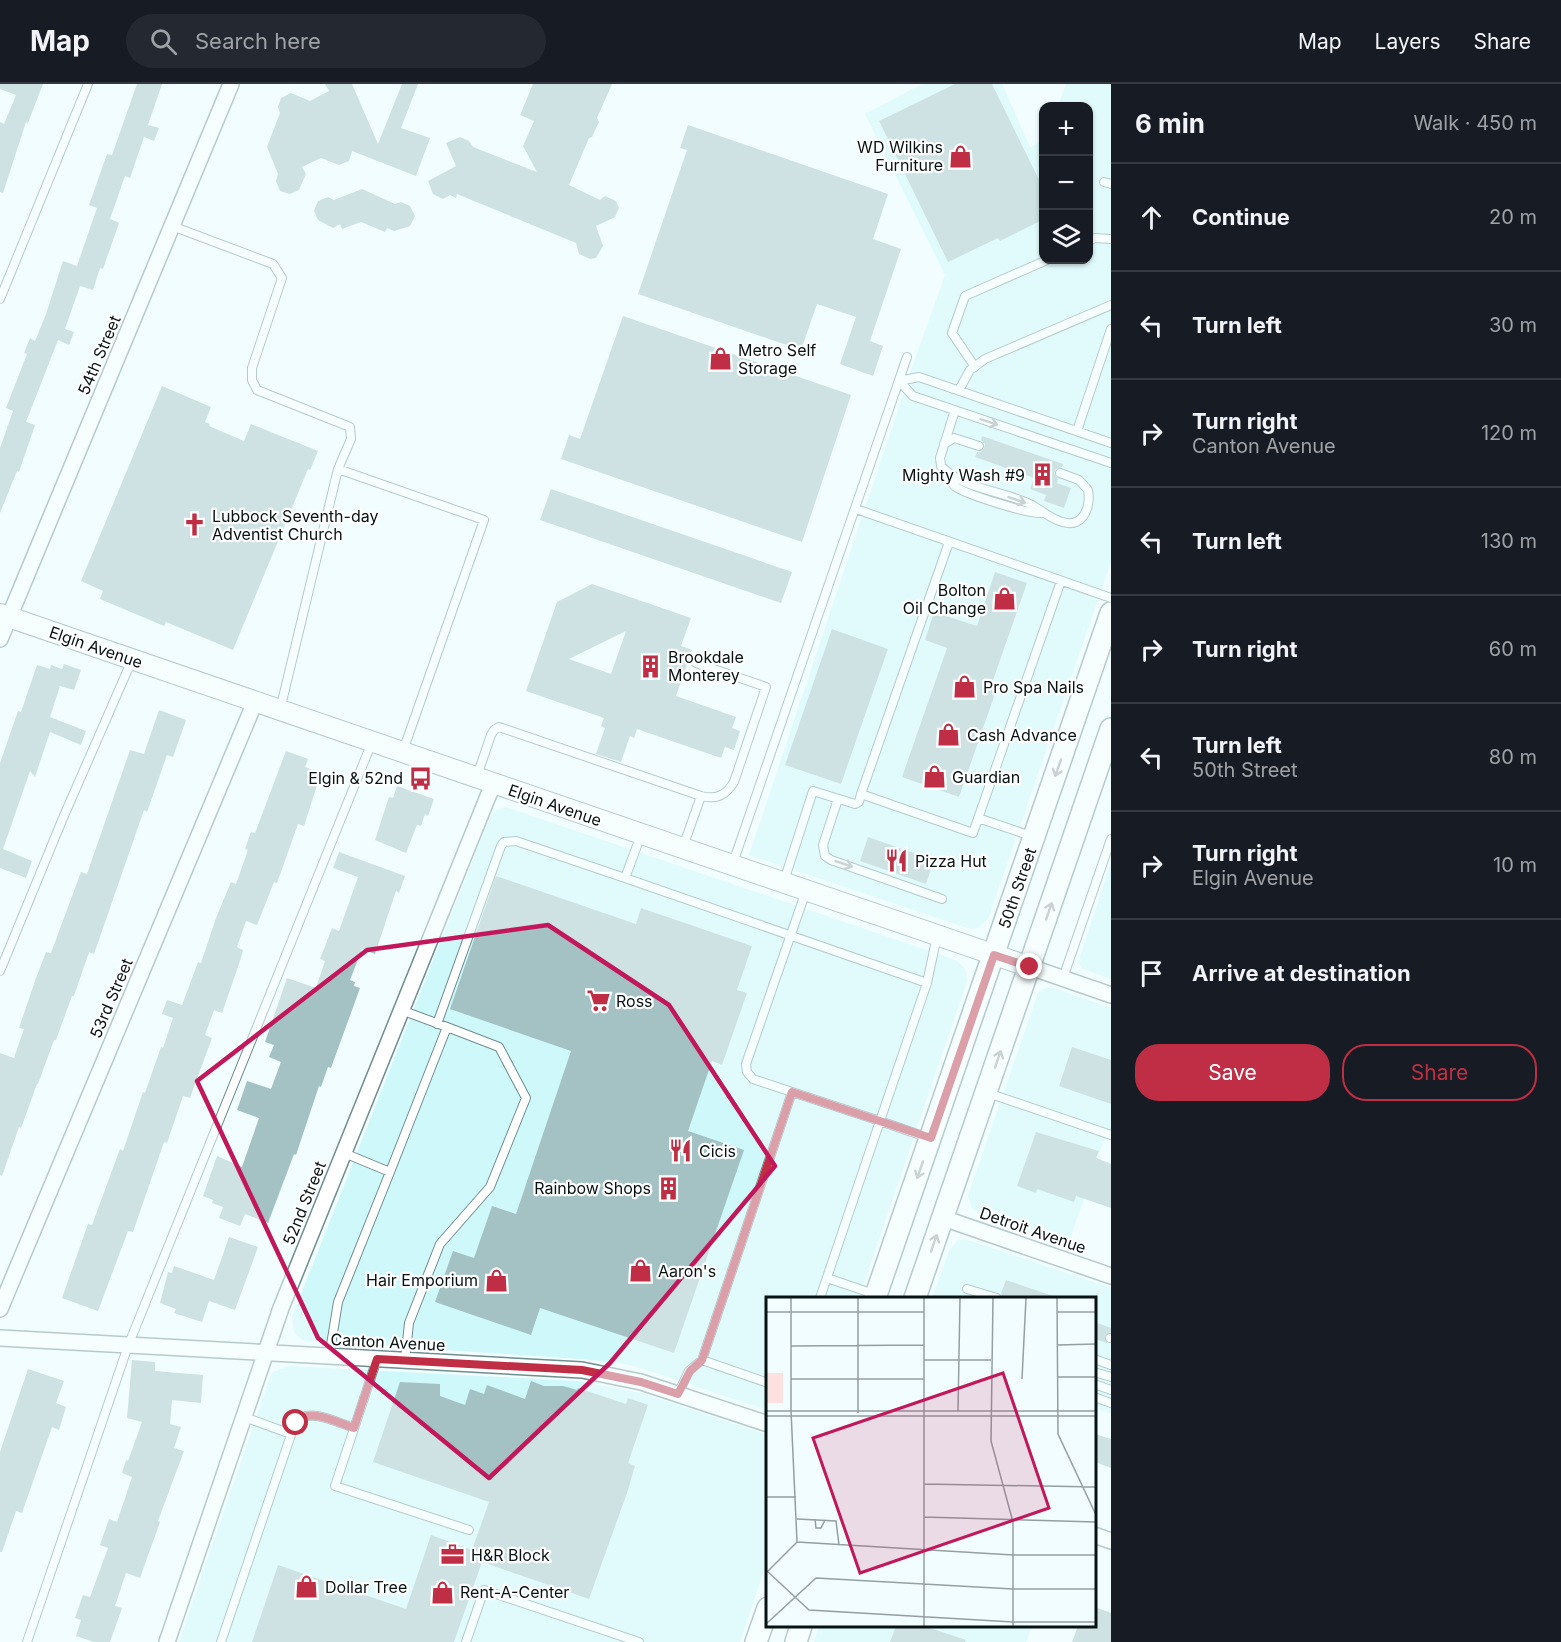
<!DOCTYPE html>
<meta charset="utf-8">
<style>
body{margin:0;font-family:Inter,sans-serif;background:#242831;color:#f1f3f6}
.controls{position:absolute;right:18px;top:18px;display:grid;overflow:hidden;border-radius:12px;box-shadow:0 2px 4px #0004}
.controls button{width:54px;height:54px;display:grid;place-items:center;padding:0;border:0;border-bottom:2px solid #363941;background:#171b24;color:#f1f3f6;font:30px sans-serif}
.stop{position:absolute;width:18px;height:18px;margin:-14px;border:4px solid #bf2e44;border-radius:50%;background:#fff}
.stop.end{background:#bf2e44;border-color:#fff;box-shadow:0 2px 6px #0008}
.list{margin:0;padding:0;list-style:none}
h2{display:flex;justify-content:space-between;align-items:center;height:78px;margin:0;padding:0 24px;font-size:26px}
h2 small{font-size:20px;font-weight:400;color:#9ea1a6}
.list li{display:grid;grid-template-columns:39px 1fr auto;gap:18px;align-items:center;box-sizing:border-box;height:108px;padding:0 24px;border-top:2px solid #363941}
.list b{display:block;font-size:22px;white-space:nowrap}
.list p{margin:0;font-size:20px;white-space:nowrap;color:#9ea1a6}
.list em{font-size:20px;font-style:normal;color:#9ea1a6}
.actions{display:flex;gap:12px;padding:18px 24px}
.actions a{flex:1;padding:14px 0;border:2px solid #bf2e44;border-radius:24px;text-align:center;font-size:21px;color:#bf2e44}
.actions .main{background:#bf2e44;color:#fff}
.icon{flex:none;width:33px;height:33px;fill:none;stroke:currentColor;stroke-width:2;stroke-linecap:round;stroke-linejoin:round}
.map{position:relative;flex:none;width:1111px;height:1558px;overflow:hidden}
header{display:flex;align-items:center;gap:36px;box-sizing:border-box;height:84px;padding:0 30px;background:#171b24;border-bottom:2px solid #363941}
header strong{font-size:28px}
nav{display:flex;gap:33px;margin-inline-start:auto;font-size:21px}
.search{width:420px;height:54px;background:#242831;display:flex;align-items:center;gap:15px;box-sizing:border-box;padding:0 21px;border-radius:33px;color:#9ea1a6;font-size:22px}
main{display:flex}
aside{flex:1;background:#171b24}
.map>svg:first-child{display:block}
.built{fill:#cff8fb}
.building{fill:#a4c2c4;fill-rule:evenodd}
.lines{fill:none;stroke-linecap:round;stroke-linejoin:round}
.service-casing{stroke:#708d8f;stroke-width:10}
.minor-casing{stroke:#708d8f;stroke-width:18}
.tertiary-casing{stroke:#708d8f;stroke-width:22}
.secondary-casing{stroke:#708d8f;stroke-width:24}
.service{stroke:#fff;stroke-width:8}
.minor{stroke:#fff;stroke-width:15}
.tertiary{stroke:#fff;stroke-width:20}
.secondary{stroke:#fff;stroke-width:21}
.oneway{stroke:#9ca0a1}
.route{stroke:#bf2e44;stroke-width:8}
.marked{fill:none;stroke:#c2185b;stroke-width:4.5;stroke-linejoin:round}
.labels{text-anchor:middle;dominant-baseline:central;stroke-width:4.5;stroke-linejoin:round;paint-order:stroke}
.poi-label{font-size:16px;fill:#071213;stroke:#fff;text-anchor:start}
.street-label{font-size:16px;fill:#071213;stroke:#fff}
.inset-road{fill:none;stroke:#939fa0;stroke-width:1.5}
.view{fill:#c2185b;fill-opacity:0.15;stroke:#c2185b;stroke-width:3}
.inset-edge{fill:none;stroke:#071213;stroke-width:3}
</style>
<header>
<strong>Map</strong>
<div class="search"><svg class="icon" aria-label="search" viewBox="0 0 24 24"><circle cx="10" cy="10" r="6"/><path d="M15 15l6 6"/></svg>Search here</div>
<nav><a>Map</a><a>Layers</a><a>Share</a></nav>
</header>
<main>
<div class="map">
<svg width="1111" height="1558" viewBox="0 0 1111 1558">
<rect width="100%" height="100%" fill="#f1fdfe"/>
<!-- built -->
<path class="built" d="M922,0H1002L1030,63L1043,57L1044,176H1088V22H1058L1066,0H1111V478L988,835L978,844L970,845L749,771L914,278L945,191L865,30Z
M506,723L953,875L959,878L966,887L967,897L859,1214H768L767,1326L647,1286L620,1279L581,1275L306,1257L302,1256L294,1248L292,1233L489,735L496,726Z
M1111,779V895L1083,885L1078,879Z
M1046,904H1053L1111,924V1055L1105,1054L1069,1158L976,1127L972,1124L968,1112L1038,909Z
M965,1155L1111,1204V1330L1095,1324L1094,1214H932L950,1165L958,1156Z
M289,1282L577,1297L641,1309L767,1351V1477L740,1558H179L268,1299L273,1288Z
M819,1542H1027V1543L1031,1545L1026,1558H814Z"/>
<!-- building -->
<path class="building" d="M0,0H43L28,39L26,38L3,109L0,108V38L4,40L16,11L0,5Z
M137,0H162L148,41L159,44L154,57L144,53L130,94L125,92L110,135L119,139L103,185L100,184L93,206L80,202L65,245L74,248L69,261L58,256L26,338L35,341L19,388L17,387L0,429V364L13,327L6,324L27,270L24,269L30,254L35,257L46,230L63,177L77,182L97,124L89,121L107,70L112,71Z
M325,0H352L378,60L402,0H418L401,44L430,54L416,92L352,67L349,77L339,81L321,74L302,83L306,90L299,106L290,110L280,107L276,97L278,90L267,63L280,29L278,23L281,14L291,9L310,17L329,7Z
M533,0H612L597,34L599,38L592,53L589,54L569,101L600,116L605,112L616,117L619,124L615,133L596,142L603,162L596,174L590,175L579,170L576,159L457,110L456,114L450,111L443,115L433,110L428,97L456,82L446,59L460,53L469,57L473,63L537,88L523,62L534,37L520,31Z
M955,0H992L1044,106V135L1000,157L998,154L948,178L879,37Z
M688,41L888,110L873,155L901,165L870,257L883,262L873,292L840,280L856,233L817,220L801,266L638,210L687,66L680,64Z
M362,105L395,120L401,118L410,122L415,132L410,142L394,147L387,144L385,148L361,138L342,145L340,140L333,144L318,136L314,127L318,117L328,113L334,116Z
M623,232L851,311L802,458L561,375L569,351L580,355Z
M162,302L211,323L205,338L210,340L209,342L244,357L251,340L318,367L310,386L308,385L233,566L166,538L164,542L100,515L103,507L81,497Z
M982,352L1063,380L1062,383L1056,385L1054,389L1058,395L1057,399L1071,404L1064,424L1044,417L1046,411L1030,405L1034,394L975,373L977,368H981L984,364L985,360L981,356Z
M551,405L792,488L781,519L540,436Z
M995,488L1027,499L991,602L997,604L959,713L902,693L947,564L925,556L934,528L977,542Z
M592,500L691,534L681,562L692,566L676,612L736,633L732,644L740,647L734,666L725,663L721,674L637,645L634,654L630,652L621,678L596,670L605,644L601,642L604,634L526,607L557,518ZM626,547L611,590L569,575Z
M832,545L888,565L841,700L785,681Z
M64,580L81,586L74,606L60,602L50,633L86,647L81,661L50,648L35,693L30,687L3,765L32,777L26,794L0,784V679L18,627L21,628L37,581L50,585L51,581L62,585Z
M159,626L186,636L173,673L167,671L147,728L144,726L94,870L89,868L74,912H72L56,956H54L38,1000H37L21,1044L19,1043L2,1092L0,1091V969L14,974L24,945L19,944L36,894L46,868L51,869L81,788L87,790L130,666L144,670Z
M286,667L308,675L305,683L321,689L304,742L298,740L277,799L274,798L257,841L246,837L237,863L243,866L241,874L222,929L214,926L205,951L212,954L190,1014L183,1012L167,1059L164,1058L133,1148L128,1147L98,1227L62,1214L88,1140L92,1141L120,1065L123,1067L143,1008L145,1009L161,963L163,964L173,934L162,930L167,916L182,921L198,878L201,879L216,834L231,798L236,800L248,766L245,765L251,748L255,749Z
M397,702L434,715L428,732L425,730L421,742L417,741L406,769L375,756L389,713L393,714Z
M868,753L934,776L926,800L860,777Z
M339,768L405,792L399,809L396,807L375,870L362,865L350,896L355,898L354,902L360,904L331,984L328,983L321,1003L319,1002L296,1071L294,1070L268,1139L245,1130L240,1142L219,1134L223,1123L212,1119L213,1116L203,1112L217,1072L242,1083L259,1034L237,1026L247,997L271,1005L281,978L269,973L274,961L265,958L287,894L316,904L325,877L320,875L332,844L339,847L358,793L333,784Z
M496,792L636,840L641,824L752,862L737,906L747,909L722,981L712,977L688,1047L744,1066L674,1269L540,1224L531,1251L435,1218L453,1167L474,1174L492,1122L516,1130L571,967L450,925Z
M1072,963L1111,976V1020L1059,1002Z
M1036,1048L1099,1067L1096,1074L1111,1080V1124L1076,1112L1074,1118L1037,1105L1036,1109L1017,1102Z
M229,1153L258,1163L235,1226L209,1217L202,1238L174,1229L176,1225L160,1219L168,1188L172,1189L174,1182L214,1196Z
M1006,1196L1053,1212V1215H1003L1001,1209Z
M1095,1238L1111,1244V1248L1105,1252L1107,1259L1095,1255Z
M132,1276L155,1278V1287L203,1291L201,1319L172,1316L170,1340L181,1343L174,1364L184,1367L158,1437L160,1438L140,1494L126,1489L115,1522L122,1524L110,1558H94L76,1552L81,1536L75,1534L83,1511L90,1513L108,1464L100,1461L109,1435L117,1438L132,1393L122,1389L126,1376L128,1377L142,1338L127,1334Z
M28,1285L64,1297L56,1319L66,1323L59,1346L52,1343L22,1429L16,1427L2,1468H0V1368Z
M531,1297L544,1302H563L577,1306L578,1304L626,1320L628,1314L648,1321L628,1379L635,1382L627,1409L589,1515L482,1478L454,1558H252L278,1481L406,1525L431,1451L472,1466L489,1418L373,1378L400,1298L440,1300V1312L465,1321L470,1305L484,1310L487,1301L525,1315Z
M1095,1350L1111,1355V1384L1095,1378Z
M1095,1523L1111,1529V1558H1072L1078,1542H1095Z
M896,1542H924L966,1556L965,1558H890Z"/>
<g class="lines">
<defs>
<path id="service" d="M1104,98L1111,100
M172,142L273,180L282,194L252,284V296L257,306L350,343L351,355L338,385L280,626
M1088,157L1095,154L1111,155
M0,215L88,0
M975,283L952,249L965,212L1047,176
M899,297L913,312L1111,379
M899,297L919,293L1111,359
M959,306L970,286L985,275L1111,221
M955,326L940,374L941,382C964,406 1001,406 1030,420C1042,426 1061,444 1076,438C1088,433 1090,416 1088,406L1079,396L1060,389
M1077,347L1111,245
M944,360L954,354L979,362
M338,385L484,436L403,667
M946,387C949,393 951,400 956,403C968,411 1028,430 1042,429
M856,425L1111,514
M949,458L861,710L973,749L1061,497
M477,692L491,651L494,646L499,643L701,712
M838,715L823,761L825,772L831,776L942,815
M978,734L1034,753
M641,751L625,794L927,899L937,852
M683,763L701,712C717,716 726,711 734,698L766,603L696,579
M733,779L907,273
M784,797L813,707L855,720L859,718L861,710
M0,887L63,734L132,576
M1063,894L1111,755
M437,940L501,762L504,758L516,757L625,794
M792,1008L880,1037L927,899
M988,1009L1111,1051
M344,1069L390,1088L447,943L401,926
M827,1194L874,1210
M967,1205L997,1214
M820,1214L880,1037L929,1054
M1110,1254H1111
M329,1273L338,1218L390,1088
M377,1275L335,1402L469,1446
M1094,1275L1111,1281
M702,1276L768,1299
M405,1277L409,1239L440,1160L490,1103L526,1014L499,963L447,943
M1094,1288L1111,1293
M1094,1300L1111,1306
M678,1310L689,1287L702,1276L792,1008L753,995L747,988L746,980L806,807
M1094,1313L1111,1319
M244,1333L291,1350
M27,1558L128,1262L372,658
M221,1558L295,1339C308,1322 338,1339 354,1344
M466,1558L484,1506L639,1558"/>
<path id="minor" d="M0,555L231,0
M1030,883L1111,911
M943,1134L1111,1192
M0,1225L255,618
M0,1254L582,1286L641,1298L768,1340
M1094,1451L1111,1457
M167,1558L281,1224L493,700"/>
<path id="tertiary" d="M0,530L1030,883"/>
<path id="secondary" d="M875,1214L1111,529
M915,1214L1111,645
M756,1558L768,1524
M796,1558L801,1542"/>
</defs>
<!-- service casing -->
<use href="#service" class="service-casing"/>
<!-- minor casing -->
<use href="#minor" class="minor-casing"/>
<!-- tertiary casing -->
<use href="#tertiary" class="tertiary-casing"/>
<!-- secondary casing -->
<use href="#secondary" class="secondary-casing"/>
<!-- service -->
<use href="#service" class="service"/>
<!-- minor -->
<use href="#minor" class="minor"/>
<!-- tertiary -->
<use href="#tertiary" class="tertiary"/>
<!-- secondary -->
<use href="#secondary" class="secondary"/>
</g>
<!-- one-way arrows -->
<defs><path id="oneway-shaft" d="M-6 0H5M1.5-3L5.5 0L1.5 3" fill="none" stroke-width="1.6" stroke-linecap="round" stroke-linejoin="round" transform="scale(1.5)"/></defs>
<g class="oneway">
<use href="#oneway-shaft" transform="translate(989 338) rotate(19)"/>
<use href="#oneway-shaft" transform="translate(1017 416) rotate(19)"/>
<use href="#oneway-shaft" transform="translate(1058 684) rotate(109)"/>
<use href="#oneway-shaft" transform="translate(844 780) rotate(19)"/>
<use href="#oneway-shaft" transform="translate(1049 827) rotate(-71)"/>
<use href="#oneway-shaft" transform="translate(998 975) rotate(-71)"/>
<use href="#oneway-shaft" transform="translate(920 1086) rotate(109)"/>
<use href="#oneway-shaft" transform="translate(934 1159) rotate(-71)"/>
</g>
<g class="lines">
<!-- route -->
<path class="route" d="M296,1339C308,1322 338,1339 354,1344L377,1275L582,1286L641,1298L678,1310L690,1287L702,1276L792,1008L931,1054L994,871L1030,883"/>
</g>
<!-- marked area -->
<path d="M0 0H1111V1558H0ZM548,841L669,921L775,1082L610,1279L489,1394L318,1254L197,997L367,866Z" fill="#f1fdfe" fill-opacity=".55" fill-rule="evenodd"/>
<path class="marked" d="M548,841L669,921L775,1082L610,1279L489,1394L318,1254L197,997L367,866Z"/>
<!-- icons -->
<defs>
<symbol id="shop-bare" viewBox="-9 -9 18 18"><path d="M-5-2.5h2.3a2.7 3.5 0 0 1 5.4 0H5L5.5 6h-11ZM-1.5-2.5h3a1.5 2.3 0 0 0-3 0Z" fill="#bf2e44" stroke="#fff" stroke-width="2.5" paint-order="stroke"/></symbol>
<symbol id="building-bare" viewBox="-9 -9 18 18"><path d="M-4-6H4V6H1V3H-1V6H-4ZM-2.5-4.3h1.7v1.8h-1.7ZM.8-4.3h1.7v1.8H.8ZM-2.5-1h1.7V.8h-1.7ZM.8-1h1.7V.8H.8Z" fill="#bf2e44" stroke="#fff" stroke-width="2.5" paint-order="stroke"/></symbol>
<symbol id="church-bare" viewBox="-9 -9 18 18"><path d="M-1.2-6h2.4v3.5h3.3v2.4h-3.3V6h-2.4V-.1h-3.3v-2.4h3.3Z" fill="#bf2e44" stroke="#fff" stroke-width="2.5" paint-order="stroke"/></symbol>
<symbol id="bus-bare" viewBox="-9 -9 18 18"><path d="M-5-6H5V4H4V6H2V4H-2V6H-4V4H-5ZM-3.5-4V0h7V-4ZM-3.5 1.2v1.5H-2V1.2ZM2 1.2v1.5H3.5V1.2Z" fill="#bf2e44" stroke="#fff" stroke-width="2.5" paint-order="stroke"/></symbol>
<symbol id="restaurant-bare" viewBox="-9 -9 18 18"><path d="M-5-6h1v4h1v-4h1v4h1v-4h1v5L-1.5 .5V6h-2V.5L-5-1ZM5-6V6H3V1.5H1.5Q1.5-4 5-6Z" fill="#bf2e44" stroke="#fff" stroke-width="2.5" paint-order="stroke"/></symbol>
<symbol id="supermarket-bare" viewBox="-9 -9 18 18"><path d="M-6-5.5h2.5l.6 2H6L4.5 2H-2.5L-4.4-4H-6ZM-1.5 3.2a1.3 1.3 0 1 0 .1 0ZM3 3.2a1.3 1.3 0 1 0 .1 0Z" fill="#bf2e44" stroke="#fff" stroke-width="2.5" paint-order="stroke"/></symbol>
<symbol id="office-bare" viewBox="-9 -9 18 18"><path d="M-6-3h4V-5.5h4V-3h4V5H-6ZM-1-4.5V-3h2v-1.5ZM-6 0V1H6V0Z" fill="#bf2e44" stroke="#fff" stroke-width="2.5" paint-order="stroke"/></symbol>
</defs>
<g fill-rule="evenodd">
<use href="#shop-bare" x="944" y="56" width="33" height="33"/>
<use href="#shop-bare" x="704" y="258" width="33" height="33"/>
<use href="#building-bare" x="1026" y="374" width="33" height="33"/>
<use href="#church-bare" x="178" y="424" width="33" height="33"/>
<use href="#shop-bare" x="988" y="498" width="33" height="33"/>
<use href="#building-bare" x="634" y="566" width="33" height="33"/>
<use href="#shop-bare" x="948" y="586" width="33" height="33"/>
<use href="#shop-bare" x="932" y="634" width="33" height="33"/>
<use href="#shop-bare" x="918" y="676" width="33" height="33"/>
<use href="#bus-bare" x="404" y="678" width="33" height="33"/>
<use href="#restaurant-bare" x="880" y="760" width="33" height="33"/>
<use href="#supermarket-bare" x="582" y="900" width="33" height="33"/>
<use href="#restaurant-bare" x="664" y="1050" width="33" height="33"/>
<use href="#building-bare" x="652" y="1088" width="33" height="33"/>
<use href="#shop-bare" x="624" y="1170" width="33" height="33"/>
<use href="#shop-bare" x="480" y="1180" width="33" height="33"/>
<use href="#office-bare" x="436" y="1454" width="33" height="33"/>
<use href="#shop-bare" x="290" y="1486" width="33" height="33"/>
<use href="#shop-bare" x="426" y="1492" width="33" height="33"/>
</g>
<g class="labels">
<!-- poi labels -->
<g class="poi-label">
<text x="943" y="63" text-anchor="end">WD Wilkins<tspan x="943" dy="18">Furniture</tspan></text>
<text x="738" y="266">Metro Self<tspan x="738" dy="18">Storage</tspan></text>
<text x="1025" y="391" text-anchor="end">Mighty Wash #9</text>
<text x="212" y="432">Lubbock Seventh-day<tspan x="212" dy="18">Adventist Church</tspan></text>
<text x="986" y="506" text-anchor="end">Bolton<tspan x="986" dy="18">Oil Change</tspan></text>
<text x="668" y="573">Brookdale<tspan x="668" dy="18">Monterey</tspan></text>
<text x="983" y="603">Pro Spa Nails</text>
<text x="967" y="651">Cash Advance</text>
<text x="952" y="693">Guardian</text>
<text x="403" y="694" text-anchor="end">Elgin &amp; 52nd</text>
<text x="915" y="777">Pizza Hut</text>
<text x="616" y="917">Ross</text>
<text x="699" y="1067">Cicis</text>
<text x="651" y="1104" text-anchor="end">Rainbow Shops</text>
<text x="658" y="1187">Aaron's</text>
<text x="478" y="1196" text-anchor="end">Hair Emporium</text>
<text x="471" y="1471">H&amp;R Block</text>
<text x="325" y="1503">Dollar Tree</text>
<text x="460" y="1508">Rent-A-Center</text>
</g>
<!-- street labels -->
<g class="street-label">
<text transform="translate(99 271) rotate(-67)">54th Street</text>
<text transform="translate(96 563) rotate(19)">Elgin Avenue</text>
<text transform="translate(555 721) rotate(19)">Elgin Avenue</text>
<text transform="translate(1017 804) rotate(-71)">50th Street</text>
<text transform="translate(111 914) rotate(-67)">53rd Street</text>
<text transform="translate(304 1119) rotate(-68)">52nd Street</text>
<text transform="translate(1033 1146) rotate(19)">Detroit Avenue</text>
<text transform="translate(388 1258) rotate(3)">Canton Avenue</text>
</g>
</g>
<!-- overview -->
<g transform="translate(766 1213)">
<rect width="330" height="330" fill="#f1fdfe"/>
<path d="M1,76H17V106H1Z" fill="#fce1e0"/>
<path class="inset-road" d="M92,1V116M158,1V329M227,1L225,144L247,225V329M291,1L292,137L330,218M0,15H158M291,15H330M291,48L330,47M25,49L158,48M158,63H225M291,80H330M25,82H158M256,82L260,1M0,114H330M192,114L194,1M0,119H330M158,187L330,190M0,200H30M158,220L330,225M31,222L70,224L73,248M49,222L50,231H55L59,223M31,245L247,258H330M0,273L43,313L247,325H330M0,276L31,245L25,114V1M0,327L50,281L247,292H330"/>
<path class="view" d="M237,76L283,211L94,276L47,141Z"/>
<rect width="330" height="330" class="inset-edge"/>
</g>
</svg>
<div class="controls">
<button>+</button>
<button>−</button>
<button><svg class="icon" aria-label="layers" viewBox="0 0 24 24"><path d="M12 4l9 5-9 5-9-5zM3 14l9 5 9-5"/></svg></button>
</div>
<div class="stop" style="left:296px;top:1339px"></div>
<div class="stop end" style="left:1030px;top:883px"></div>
</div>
<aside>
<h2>6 min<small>Walk · 450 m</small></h2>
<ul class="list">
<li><svg class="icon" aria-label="ahead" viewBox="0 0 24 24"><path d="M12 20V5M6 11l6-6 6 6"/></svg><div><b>Continue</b></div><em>20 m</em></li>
<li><svg class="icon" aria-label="left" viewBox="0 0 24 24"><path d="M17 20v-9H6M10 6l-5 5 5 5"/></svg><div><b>Turn left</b></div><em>30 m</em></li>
<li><svg class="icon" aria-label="right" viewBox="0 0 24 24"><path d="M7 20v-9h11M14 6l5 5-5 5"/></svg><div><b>Turn right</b><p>Canton Avenue</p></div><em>120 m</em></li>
<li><svg class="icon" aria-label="left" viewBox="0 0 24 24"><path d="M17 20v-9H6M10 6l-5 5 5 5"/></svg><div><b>Turn left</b></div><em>130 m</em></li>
<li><svg class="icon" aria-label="right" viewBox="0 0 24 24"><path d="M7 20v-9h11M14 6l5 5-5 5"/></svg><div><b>Turn right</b></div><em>60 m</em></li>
<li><svg class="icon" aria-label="left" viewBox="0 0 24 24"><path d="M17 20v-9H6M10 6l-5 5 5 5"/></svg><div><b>Turn left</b><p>50th Street</p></div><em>80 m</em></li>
<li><svg class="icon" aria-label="right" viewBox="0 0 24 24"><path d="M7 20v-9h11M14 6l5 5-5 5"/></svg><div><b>Turn right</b><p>Elgin Avenue</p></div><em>10 m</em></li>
<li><svg class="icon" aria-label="arrive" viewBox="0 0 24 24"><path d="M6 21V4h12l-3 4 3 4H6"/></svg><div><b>Arrive at destination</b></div></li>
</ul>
<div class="actions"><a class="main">Save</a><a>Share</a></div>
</aside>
</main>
